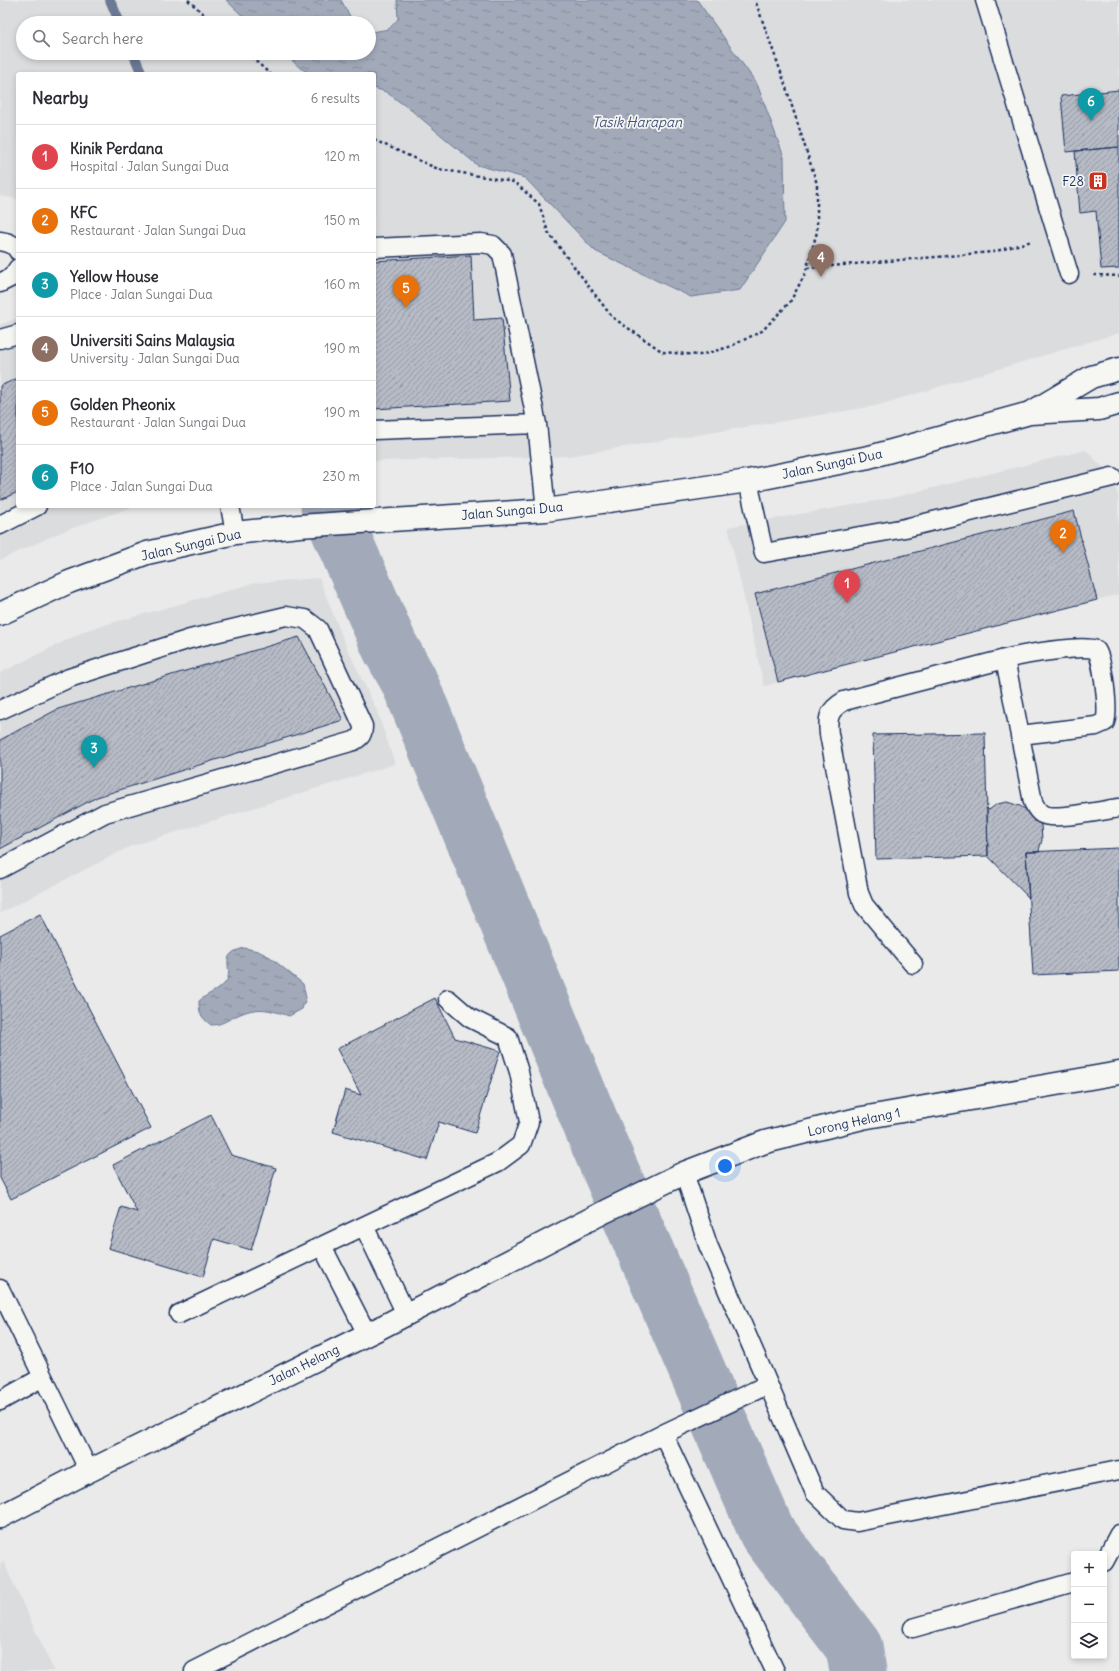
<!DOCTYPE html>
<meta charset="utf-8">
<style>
body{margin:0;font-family:Delius,sans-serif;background:#f7f7f7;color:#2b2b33}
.controls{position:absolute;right:12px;bottom:12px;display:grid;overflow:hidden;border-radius:4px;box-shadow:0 2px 6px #0003}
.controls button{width:36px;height:36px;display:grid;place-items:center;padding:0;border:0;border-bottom:1px solid #e1e1e2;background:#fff;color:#2b2b33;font:20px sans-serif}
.you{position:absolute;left:725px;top:1166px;width:14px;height:14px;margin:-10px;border:3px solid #fff;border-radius:50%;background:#1a73e8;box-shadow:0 0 0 6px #1a73e833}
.badge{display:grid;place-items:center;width:26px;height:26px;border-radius:50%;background:#b45309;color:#fff;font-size:13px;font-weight:700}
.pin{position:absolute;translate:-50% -33px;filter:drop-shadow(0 1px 2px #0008)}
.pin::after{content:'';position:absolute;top:21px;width:14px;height:12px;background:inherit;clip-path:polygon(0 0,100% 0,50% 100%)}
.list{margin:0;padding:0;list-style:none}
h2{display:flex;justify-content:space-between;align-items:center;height:52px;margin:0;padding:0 16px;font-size:17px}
h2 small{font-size:13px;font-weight:400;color:#7c7c81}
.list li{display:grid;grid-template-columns:26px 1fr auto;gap:12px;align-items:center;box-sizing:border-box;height:64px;padding:0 16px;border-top:1px solid #e1e1e2}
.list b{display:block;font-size:15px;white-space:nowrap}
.list p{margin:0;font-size:13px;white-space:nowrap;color:#7c7c81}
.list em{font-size:13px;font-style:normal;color:#7c7c81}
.icon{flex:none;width:22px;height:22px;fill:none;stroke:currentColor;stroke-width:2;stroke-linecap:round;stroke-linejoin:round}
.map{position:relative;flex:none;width:1119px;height:1671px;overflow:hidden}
.search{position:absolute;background:#fff;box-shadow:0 2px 6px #0003;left:16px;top:16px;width:360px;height:44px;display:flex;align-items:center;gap:10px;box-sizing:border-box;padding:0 14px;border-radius:22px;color:#7c7c81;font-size:15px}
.panel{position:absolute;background:#fff;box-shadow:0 2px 6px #0003;left:16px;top:72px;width:360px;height:436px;border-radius:4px}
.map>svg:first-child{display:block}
.built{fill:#dadcde;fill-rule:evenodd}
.water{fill:url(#water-ripples);stroke:#6c7995}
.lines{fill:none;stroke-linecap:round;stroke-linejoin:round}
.stream{stroke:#6c7995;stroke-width:10}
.river{stroke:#a2aaba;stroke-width:57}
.building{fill:url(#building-hatch);stroke:#1b2f5e}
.service-casing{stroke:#1b2f5e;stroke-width:21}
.minor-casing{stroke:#1b2f5e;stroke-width:25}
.primary-casing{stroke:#1b2f5e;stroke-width:25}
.path{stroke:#1b2f5e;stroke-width:2.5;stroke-dasharray:3 3;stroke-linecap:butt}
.service{stroke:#f6f6f2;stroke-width:18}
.minor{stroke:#f6f6f2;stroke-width:22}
.primary{stroke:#f6f6f2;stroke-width:22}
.labels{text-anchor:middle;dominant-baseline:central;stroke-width:3.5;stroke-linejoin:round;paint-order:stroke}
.poi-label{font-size:13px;fill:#1b2f5e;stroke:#f6f6f2;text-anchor:end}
.street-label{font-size:13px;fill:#1b2f5e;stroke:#f6f6f2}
.water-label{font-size:14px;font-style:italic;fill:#44547a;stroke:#f6f6f2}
</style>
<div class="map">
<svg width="1119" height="1671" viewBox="0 0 1119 1671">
<defs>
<pattern id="water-ripples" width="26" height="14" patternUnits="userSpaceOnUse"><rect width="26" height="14" fill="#a2aaba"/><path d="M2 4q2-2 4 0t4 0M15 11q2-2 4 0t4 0" fill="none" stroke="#838b9a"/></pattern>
<pattern id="building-hatch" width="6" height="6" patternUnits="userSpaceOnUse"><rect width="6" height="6" fill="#b6bbc6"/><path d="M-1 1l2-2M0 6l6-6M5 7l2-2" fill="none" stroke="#9398a4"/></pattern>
</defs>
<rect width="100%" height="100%" fill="#e9eae9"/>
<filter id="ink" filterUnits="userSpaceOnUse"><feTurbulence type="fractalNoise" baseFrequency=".025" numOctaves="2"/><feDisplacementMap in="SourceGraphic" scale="8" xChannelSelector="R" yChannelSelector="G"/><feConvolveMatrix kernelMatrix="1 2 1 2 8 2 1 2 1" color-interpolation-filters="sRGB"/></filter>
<g filter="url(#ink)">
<!-- built -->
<path class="built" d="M0,0H1119V333L875,406L569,456L374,461V74H18V199L0,196ZM23,23H369V53H23Z
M18,318V506H135L61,532L0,560V325Z
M1086,450L1112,477L1118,496L1119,594L764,686L728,527L892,498Z
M319,578L345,644L377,711L395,764L131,846L0,913V673L87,630L255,583Z
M3,1561L54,1671H0V1566Z"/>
<!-- water -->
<path class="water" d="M226,0H341L352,20L357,23H250Z
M397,0H697L757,84L784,157L785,222L740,290L691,297L595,251L525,178L477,165L411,110L386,92L374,88V74H312L300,68L284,53H369V31L372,32L389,29L398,19Z
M245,948L258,951L270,957L303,984L306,998L302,1009L289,1016C265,1008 255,1006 232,1018C224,1022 220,1025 211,1025C201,1017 199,1014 199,1001C208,993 218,991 225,983C236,970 215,954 245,948Z"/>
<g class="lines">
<!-- stream -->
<path class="stream" d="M110,0L120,23
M133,53L142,74"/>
<!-- river -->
<path class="river" d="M329,506L390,647L409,681L600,1146L767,1532L854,1647L858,1671"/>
</g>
<!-- building -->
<path class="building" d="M1119,90V147L1066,152L1061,96Z
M1119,147V268L1101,269L1096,211L1080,213L1075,151Z
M471,255L474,320L502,318L510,401L374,409V261Z
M18,378V492L0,500V386Z
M1074,511L1097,600L778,682L755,594Z
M299,637L343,720L97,797L0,849V740L58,709Z
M985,733L988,856L876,859L873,735Z
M1007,802L1020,806L1028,811L1041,825L1042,840L1039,850L1040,852H1026L1029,898L988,856L987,808L989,810L997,804Z
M1119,848V971L1033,975L1026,852Z
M40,914L151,1128L11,1199L0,1178V935Z
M435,998L455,1038L500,1051L475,1133L439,1122L427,1160L333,1132L345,1090L361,1095L337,1049Z
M211,1115L231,1155L276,1168L251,1250L214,1239L203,1277L108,1248L121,1207L137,1212L113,1165Z"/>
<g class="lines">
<defs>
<path id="service" d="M985,0L1069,274
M0,241C7,242 15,244 18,251
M374,248L481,243L493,245L502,254L537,424L546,510
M0,283L12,277L18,268
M0,339L18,334
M374,430L537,424
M748,481L764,553L905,528L1112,477
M230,506L235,533
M0,525L37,506
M1005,659L1033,802C1035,806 1037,811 1042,814C1053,821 1104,810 1119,808
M0,710L69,678L190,639L286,616L305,619L318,629L363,726C363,734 361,737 354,741L105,813L0,869
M913,964L864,905L859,893L829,734C827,717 829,710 844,701L1005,659C1022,655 1082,644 1096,650C1103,659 1109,710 1105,722L1096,726L1020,735
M684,1173L708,1245L815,1493L843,1520L857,1522L1119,1470
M364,1226L406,1314
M322,1246L367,1334
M0,1289L89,1471
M179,1314L498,1162L521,1145L529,1122L519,1072L508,1037L470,1018L448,999
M0,1401L43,1377
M663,1434L775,1671
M1104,1562L1119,1534
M913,1628L1074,1582
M194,1671L663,1434L767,1385"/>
<path id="minor" d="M0,1517L89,1471L376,1330L606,1211L684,1173L765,1142L862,1118L1119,1073"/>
<path id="primary" d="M1034,411L1091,377L1119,369
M0,614L69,582L147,553L235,533L299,526L546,510L748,481L869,457L1030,413L1099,409L1119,403"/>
</defs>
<!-- service casing -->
<use href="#service" class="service-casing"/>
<!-- minor casing -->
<use href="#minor" class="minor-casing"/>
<!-- primary casing -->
<use href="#primary" class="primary-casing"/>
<!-- path -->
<path class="path" d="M188,0L214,23
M247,53L270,74
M374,140L438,169L514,182L539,204L548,232L612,317L663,352L700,355L729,347L762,331L790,302L805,274L817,232V184L783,78L755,0
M807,268L993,252L1032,241
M1094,275L1119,276"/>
<!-- service -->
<use href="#service" class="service"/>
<!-- minor -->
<use href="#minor" class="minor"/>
<!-- primary -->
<use href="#primary" class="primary"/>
</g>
</g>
<!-- icons -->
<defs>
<symbol id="building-square" viewBox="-11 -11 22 22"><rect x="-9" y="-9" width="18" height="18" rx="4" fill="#c8321e" stroke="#f6f6f2"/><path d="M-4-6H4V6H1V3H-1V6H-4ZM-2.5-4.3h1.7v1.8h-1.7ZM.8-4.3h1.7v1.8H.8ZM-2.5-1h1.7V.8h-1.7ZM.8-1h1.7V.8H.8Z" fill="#fff"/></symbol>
</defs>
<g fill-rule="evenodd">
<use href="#building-square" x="1087" y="170" width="22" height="22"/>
</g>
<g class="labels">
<!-- poi labels -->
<g class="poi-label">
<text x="1084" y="181">F28</text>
</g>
<!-- street labels -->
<g class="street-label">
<text transform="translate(832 464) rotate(-12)">Jalan Sungai Dua</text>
<text transform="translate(512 511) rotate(-5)">Jalan Sungai Dua</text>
<text transform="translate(191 545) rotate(-13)">Jalan Sungai Dua</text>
<text transform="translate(854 1122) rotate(-12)">Lorong Helang 1</text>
<text transform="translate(304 1365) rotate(-26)">Jalan Helang</text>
</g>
<!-- water labels -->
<g class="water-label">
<text x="637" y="122">Tasik Harapan</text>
</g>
</g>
</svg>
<div class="controls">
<button>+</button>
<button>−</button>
<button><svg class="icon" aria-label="layers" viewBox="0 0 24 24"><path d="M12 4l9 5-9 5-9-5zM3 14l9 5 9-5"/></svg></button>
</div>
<div class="you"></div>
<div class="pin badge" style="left:847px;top:603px;background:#e0444e">1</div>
<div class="pin badge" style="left:1063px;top:553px;background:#e8710a">2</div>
<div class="pin badge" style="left:94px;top:768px;background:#0f9aa8">3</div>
<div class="pin badge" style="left:821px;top:277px;background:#8d6e63">4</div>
<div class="pin badge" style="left:406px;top:308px;background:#e8710a">5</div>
<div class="pin badge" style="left:1091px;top:121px;background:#0f9aa8">6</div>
<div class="search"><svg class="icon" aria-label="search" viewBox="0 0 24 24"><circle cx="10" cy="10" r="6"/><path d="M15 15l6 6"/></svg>Search here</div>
<section class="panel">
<h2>Nearby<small>6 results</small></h2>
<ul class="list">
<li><span class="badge" style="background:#e0444e">1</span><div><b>Kinik Perdana</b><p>Hospital · Jalan Sungai Dua</p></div><em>120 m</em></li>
<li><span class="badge" style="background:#e8710a">2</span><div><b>KFC</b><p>Restaurant · Jalan Sungai Dua</p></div><em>150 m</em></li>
<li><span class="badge" style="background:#0f9aa8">3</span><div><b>Yellow House</b><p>Place · Jalan Sungai Dua</p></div><em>160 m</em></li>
<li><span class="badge" style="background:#8d6e63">4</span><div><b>Universiti Sains Malaysia</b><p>University · Jalan Sungai Dua</p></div><em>190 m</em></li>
<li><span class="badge" style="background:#e8710a">5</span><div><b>Golden Pheonix</b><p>Restaurant · Jalan Sungai Dua</p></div><em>190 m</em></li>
<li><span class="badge" style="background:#0f9aa8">6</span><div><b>F10</b><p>Place · Jalan Sungai Dua</p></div><em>230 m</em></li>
</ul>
</section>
</div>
